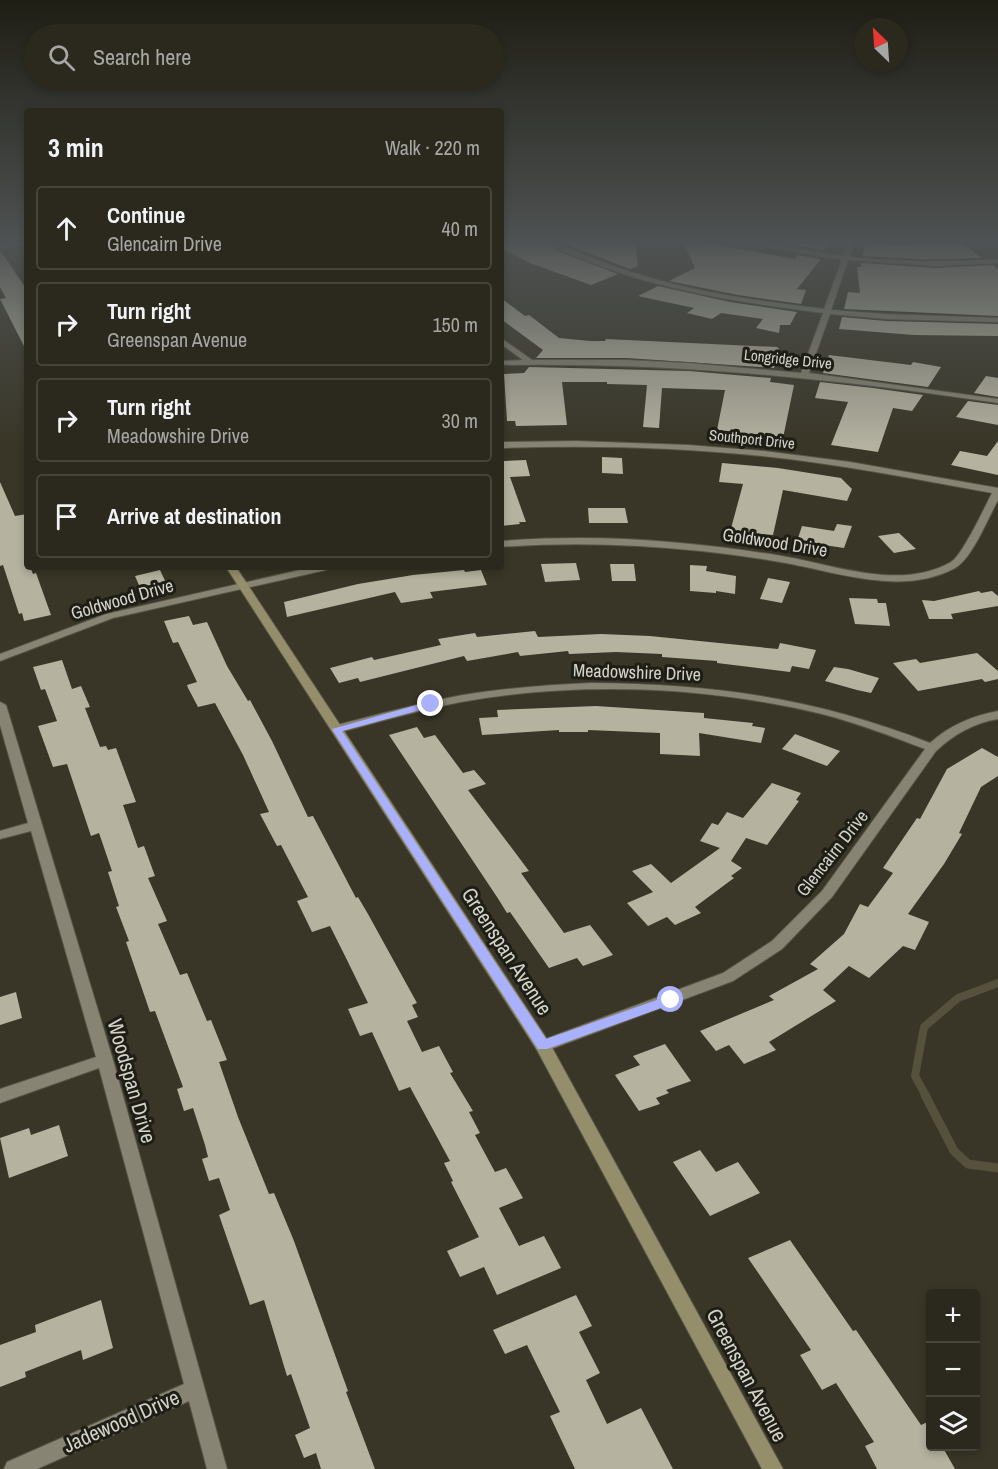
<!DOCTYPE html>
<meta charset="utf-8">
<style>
body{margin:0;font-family:"Archivo Narrow",sans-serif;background:#37342a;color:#f1f3f6}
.controls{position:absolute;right:18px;bottom:18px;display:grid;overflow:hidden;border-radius:6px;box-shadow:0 3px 9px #0003}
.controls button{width:54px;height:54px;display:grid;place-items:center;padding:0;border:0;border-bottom:2px solid #47443b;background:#2b281d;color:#f1f3f6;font:30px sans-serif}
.compass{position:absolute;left:854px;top:18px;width:54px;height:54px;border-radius:50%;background:#2b281d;box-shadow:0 3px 9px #0003;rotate:335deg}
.stop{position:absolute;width:18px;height:18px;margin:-14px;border:4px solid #a9b0fc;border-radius:50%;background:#fff}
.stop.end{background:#a9b0fc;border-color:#fff;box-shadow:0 2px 6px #0008}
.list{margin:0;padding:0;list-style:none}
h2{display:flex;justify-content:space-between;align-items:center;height:78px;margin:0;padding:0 24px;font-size:26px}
h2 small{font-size:20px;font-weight:400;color:#a6a6a4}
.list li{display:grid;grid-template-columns:39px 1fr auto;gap:18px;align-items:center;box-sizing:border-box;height:84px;margin:0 12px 12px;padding:0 12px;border:2px solid #47443b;border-radius:6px}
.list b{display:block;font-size:22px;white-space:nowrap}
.list p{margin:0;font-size:20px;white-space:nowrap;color:#a6a6a4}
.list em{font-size:20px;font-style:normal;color:#a6a6a4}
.icon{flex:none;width:33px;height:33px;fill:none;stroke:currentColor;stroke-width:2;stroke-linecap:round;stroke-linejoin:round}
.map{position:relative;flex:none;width:998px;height:1469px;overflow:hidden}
.search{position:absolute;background:#2b281d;box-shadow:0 3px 9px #0003;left:24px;top:24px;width:480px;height:66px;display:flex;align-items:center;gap:15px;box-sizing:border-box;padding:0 21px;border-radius:33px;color:#a6a6a4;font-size:22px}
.panel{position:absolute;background:#2b281d;box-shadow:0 3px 9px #0003;left:24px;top:108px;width:480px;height:462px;border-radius:6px}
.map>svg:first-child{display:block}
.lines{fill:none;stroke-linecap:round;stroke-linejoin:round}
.stream-far1{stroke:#55513c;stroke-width:8}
.stream{stroke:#55513c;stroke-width:9}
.building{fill:#b5b2a0}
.street-casing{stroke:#565447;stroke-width:2}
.secondary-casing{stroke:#565447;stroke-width:2}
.street{fill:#878473;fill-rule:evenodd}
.secondary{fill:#958e6a;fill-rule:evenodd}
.route{fill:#a9b0fc}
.labels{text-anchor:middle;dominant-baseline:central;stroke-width:6;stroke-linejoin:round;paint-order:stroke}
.far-street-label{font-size:15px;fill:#d4d3c9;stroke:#1e1d16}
.street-label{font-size:18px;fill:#d4d3c9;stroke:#1e1d16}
.near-street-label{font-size:21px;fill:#d4d3c9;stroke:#1e1d16}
</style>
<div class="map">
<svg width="998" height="1469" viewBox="0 0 998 1469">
<rect width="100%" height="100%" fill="#393627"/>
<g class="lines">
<!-- stream-far1 -->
<path class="stream-far1" d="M926,1096L915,1076L924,1027L958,998L998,983"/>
<!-- stream -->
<path class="stream" d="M925,1095L954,1151L968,1164L998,1168"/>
</g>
<!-- building -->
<path class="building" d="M501,241H541L560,252L618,274L591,285L530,263L501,248Z
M557,241H635L638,266L630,269Z
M683,241H698L795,259L797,255L821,259L797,289L806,290L801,304L738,295L669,281L695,268Z
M801,241H827L824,250L800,246Z
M865,242L891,245L963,244L982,258L924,259L863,256Z
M0,250L27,290V352L0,299L6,298L0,287Z
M861,263L935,268L993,265L998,269V316L844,309L848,292L860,293L857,267H861Z
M658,286L730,302L797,312L790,325H780L779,333L756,328L763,319L721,313L712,319L687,313L694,308L638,296Z
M501,298L525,316L529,315L559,338L590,341H605L606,339L777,347L779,349L774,368L627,358H536L543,350L501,319Z
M842,317L886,321L998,324V336L914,335L839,329Z
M829,355L911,365L913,362L941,367L928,387L823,373Z
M529,367L689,371L771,378L770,382L794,385L783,438L717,430L725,390L662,388L659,428L643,427L647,385L607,384V382H562L567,425L516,426L515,421H507L504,374L524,373Z
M986,376L998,378V397L974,393Z
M820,382L873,388L923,395L912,411L893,408L878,452L831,445L848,402L815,398Z
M968,401L998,405V425L956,417Z
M998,441V475L951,465L960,451L987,456Z
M602,457L622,458L623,474L602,473Z
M503,458L504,461L526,460L530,476L510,477L526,522H519L520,524L501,526V459Z
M722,463L778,468L841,478L852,489L847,501L783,490L773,535L730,532L743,484L719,482Z
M0,482L15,516L27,514V567H30L33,574L36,573L51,615L24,621L22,613L19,614L3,565L0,566Z
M588,508H625L628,523H589Z
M837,524L852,526L844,548L797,541L802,526L834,531Z
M899,533L916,549L894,553L878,536Z
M576,563L580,580L545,582L541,564Z
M610,564H634L636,581H612Z
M690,565L707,566L706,571L736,576L735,594L716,591V593L690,591Z
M160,570L168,587L142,592L135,576Z
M464,570L465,572L481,570L487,585L430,592L433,598L401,603L395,592L287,617L284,602L358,584L413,575Z
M768,578L790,582L782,603L760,599Z
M979,591L981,593L992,591L998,596V606L951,614L953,619H929L922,600L934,601Z
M849,598L877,599L878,603H886L890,626L855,624Z
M189,616L193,625L207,622L227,666L248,701L250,700L272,741L308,817L313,816L356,898L358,897L368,914L401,974L417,1003L412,1005L418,1017L407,1021L422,1052L439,1046L453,1072L450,1073L473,1111L469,1112L480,1133L475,1135L495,1172L506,1168L523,1198L499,1208L519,1246L544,1236L561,1268L497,1295L484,1267L460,1277L447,1251L479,1237L451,1182L453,1181L444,1163L450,1161L410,1087L399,1091L372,1032L360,1036L348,1009L368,1003L347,960L330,926L312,932L297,901L308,897L281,845L277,846L260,814L269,812L243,755L215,703L198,707L188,688L187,685L197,682L178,642L173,643L164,621Z
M535,631L538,637L601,634L650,636L778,649L780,643L816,650L809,669L792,666L790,672L717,663V661L662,657V654L616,652L569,654L568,651L520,656L518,652L467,661L464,656L360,682L358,678L339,683L330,668L372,657L374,660L441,645L438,639L456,636L475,633L477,637Z
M977,653L998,671V679L985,682L982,679L918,691L893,663L916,659L920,663Z
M62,660L72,689L81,686L90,707L85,708L100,747L106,746L108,750L116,748L136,802L123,805L138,848L144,846L155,876L148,878L167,921L158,924L180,975L187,973L207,1021L211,1020L227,1060L219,1062L238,1117L269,1194L274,1193L294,1241L348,1391L346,1392L375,1469H321L316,1453L304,1458L295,1435L310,1428L291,1374L287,1376L264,1300L250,1305L219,1215L230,1210L219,1178L209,1181L202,1159L208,1157L205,1145L193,1108L184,1111L177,1089L183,1087L155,1011L150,1012L126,942L129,941L116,907L119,906L108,872L112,871L99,833L91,836L67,764L53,767L38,726L57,721L45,689L41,690L33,667Z
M834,667L848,669L879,678L871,693L857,690L825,681Z
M596,706L704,713V718L753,723L752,726L765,728L761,743L699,733L700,756L660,754V733L588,730V732H559V730L482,735L479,718L498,717L497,710Z
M417,727L424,738L435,735L463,773L474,770L486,784L468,790L529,871L521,873L564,933L590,925L613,955L583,966L577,958L549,968L510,912L507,913L497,897L389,735Z
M795,734L811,740L840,751L827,766L782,749Z
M982,748L998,757V776L981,787L959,833L962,834L944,864L908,914L929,922L915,950L903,946L869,978L849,966L823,990L836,1001L769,1042L776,1050L744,1064L729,1045L716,1051L700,1031L774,1000L769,996L818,969L810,964L844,934L860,904L868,907L893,873L883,868L917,818L920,819L947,769Z
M772,783L801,793L796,800L799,801L767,845L746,838L731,861L742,868L731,876L734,878L695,907L701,913L675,925L667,917L648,926L627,903L653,892L632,871L651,864L671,883L720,848L700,841L712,823L718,825L727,812L743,818Z
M16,992L22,1018L0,1025V997Z
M665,1044L691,1081L666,1090L669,1093L656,1098L660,1104L639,1111L615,1075L640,1065L633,1056Z
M59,1125L68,1156L9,1178L0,1138L29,1128L31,1135Z
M700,1150L716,1172L738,1162L760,1193L710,1216L673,1162Z
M790,1240L853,1331L856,1330L921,1425L930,1421V1446H942L955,1469H877L865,1446L874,1442L836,1383L822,1390L800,1355L811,1350L748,1258Z
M576,1295L592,1326L579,1332L600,1373L586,1380L607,1424L641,1408L673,1469H575L550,1416L560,1412L527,1345L505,1354L493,1330Z
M101,1300L113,1348L83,1360L81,1350L25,1372L26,1377L0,1387V1345L36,1332L35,1325Z"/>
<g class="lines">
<defs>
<path id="street" d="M22,241H27V244L0,248V244Z
M543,241H551C584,255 617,268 651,278C708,294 766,302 824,309L842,260L776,249L743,241H754L843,256L849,241H855L850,257C899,262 948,263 998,259V263L935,266L848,260L831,310L886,314L998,318V322L886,319L830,314L809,373L998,399V403C830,378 671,362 501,365V361L523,360L501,344V338L532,360H627L689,363L801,373L823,313C741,303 657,290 580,258C568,253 553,248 543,241Z
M576,441L688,445L764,451L850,462L998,488V500C988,518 972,559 955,568C903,596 840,573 786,563C758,558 729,554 701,551C634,544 568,542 501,547V541C557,537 613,537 669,542C707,545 745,550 782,556C835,565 900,591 951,562C962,556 985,507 992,493C916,479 839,464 762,456C675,447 588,445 501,448V442Z
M313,567H331L326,570L113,618L0,661V654L106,614Z
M591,683C714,684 815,698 930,743C950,725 972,716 998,711V719C974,723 954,734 936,751L832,897L782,949L733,981L543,1052L537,1050L535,1046L537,1042L723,973L772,941L822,891L925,749C891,736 857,723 822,714C705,686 579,681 461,702C419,710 378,722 337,733L331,729L333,726C376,715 419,703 463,695C505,688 548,685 591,683Z
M0,702L6,705L113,1060L227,1469H207L189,1401L37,1469H4L7,1462L184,1384L99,1068L0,1103V1089L96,1057L31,831L0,839V831L28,823L0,725Z"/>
<path id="secondary" d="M226,567H236L549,1042L783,1469H762L537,1050Z"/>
</defs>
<!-- street casing -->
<use href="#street" class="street-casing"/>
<!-- secondary casing -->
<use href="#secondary" class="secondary-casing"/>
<!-- street -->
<use href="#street" class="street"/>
<!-- secondary -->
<use href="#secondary" class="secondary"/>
</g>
<!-- sky -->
<linearGradient id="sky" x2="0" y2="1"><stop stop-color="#1f1e15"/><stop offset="0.54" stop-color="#4e5252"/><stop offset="1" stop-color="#4e5252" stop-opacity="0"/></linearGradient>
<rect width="998" height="447" fill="url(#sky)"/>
<!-- route -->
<path class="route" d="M431,701L435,702V706L342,731L546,1039L671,995L677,1000L675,1003L547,1049H538L332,729Z"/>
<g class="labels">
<!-- far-street labels -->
<g class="far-street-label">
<text transform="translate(788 359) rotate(6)">Longridge Drive</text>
<text transform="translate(752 439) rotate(6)">Southport Drive</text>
</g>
<!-- street labels -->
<g class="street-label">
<text transform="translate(775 542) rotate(9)">Goldwood Drive</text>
<text transform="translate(122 599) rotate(-16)">Goldwood Drive</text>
<text transform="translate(637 672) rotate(2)">Meadowshire Drive</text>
<text transform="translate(832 853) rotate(-52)">Glencairn Drive</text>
</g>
<!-- near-street labels -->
<g class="near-street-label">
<text transform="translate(507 951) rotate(57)">Greenspan Avenue</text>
<text transform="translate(132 1081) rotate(74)">Woodspan Drive</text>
<text transform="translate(747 1375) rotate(62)">Greenspan Avenue</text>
<text transform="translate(121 1421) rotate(-24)">Jadewood Drive</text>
</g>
</g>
</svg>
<div class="controls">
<button>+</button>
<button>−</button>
<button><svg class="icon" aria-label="layers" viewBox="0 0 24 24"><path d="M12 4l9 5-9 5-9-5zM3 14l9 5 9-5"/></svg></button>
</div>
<svg class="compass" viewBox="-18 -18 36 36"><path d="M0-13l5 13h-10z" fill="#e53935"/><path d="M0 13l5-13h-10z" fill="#a6a6a4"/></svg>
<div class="stop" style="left:671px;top:1000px"></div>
<div class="stop end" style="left:431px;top:704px"></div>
<div class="search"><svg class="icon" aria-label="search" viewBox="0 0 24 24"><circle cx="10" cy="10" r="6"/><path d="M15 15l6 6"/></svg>Search here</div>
<section class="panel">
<h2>3 min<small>Walk · 220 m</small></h2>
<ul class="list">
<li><svg class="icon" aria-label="ahead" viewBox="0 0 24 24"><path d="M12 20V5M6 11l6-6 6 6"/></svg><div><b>Continue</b><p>Glencairn Drive</p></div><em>40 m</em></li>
<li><svg class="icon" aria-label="right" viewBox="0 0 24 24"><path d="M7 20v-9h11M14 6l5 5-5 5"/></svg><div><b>Turn right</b><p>Greenspan Avenue</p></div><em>150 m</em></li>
<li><svg class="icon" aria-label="right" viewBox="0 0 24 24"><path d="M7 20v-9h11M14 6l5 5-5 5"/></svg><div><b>Turn right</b><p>Meadowshire Drive</p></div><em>30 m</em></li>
<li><svg class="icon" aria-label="arrive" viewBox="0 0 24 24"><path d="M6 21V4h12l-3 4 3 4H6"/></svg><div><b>Arrive at destination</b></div></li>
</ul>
</section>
</div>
